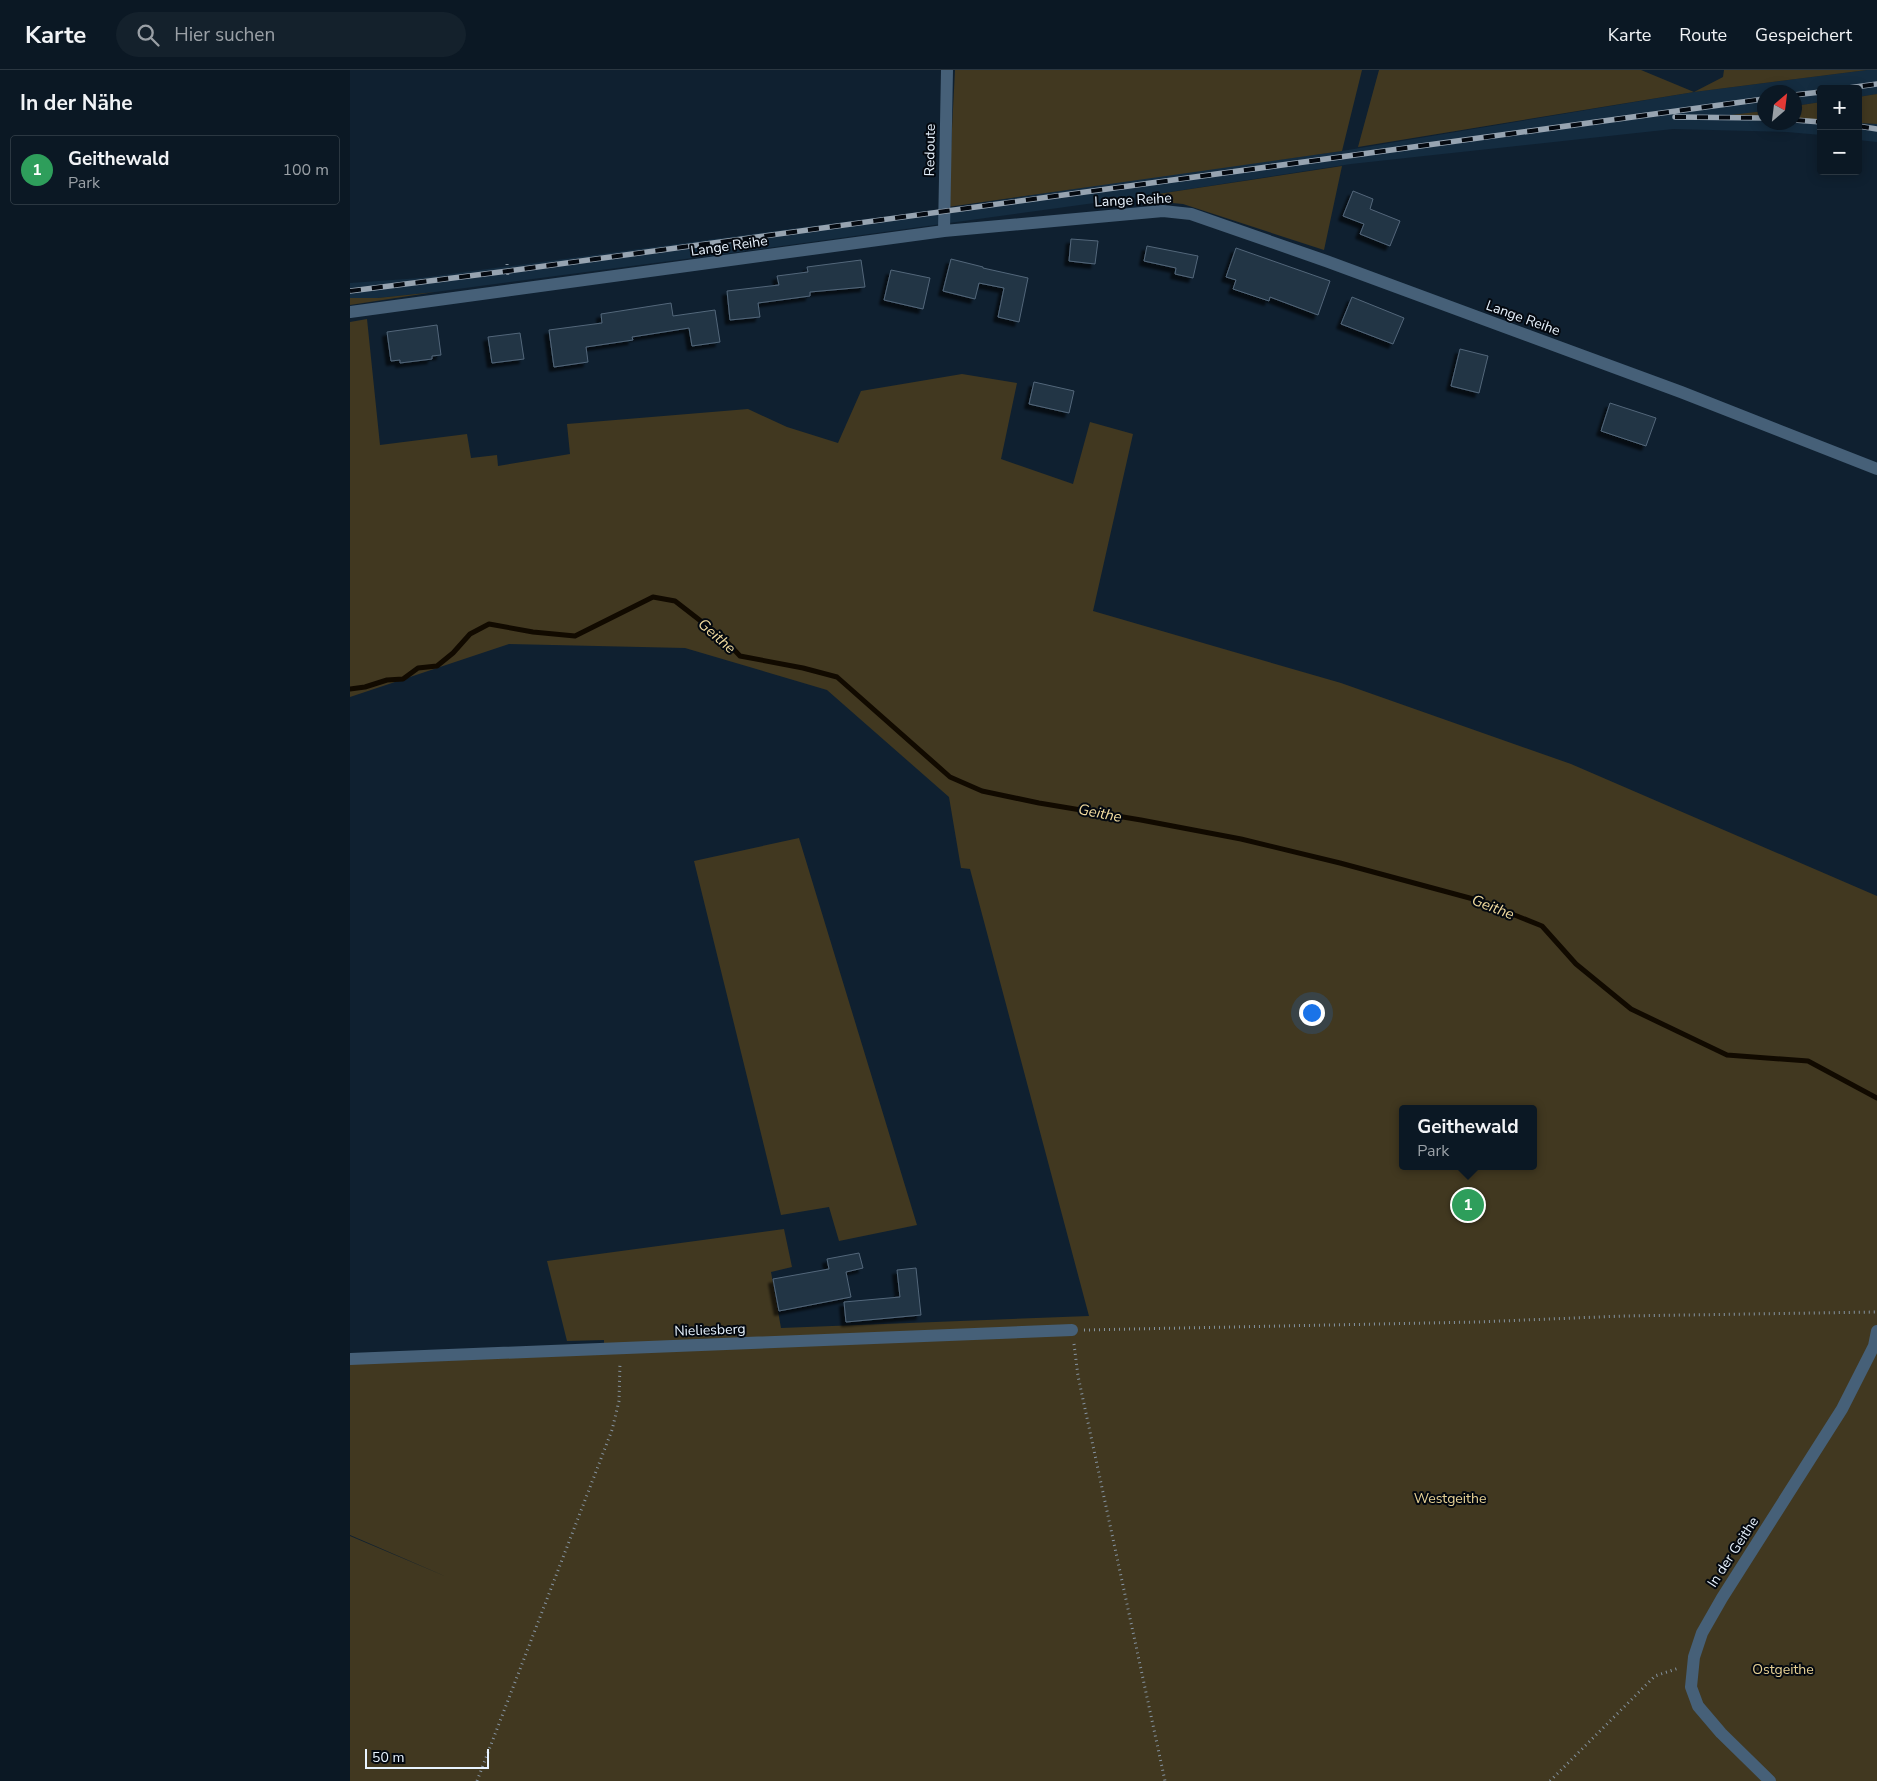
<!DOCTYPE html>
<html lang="de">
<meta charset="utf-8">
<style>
body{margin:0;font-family:"Nunito Sans",sans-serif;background:#14212c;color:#f1f3f6}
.controls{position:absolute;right:15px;top:15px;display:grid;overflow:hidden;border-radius:5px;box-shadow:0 2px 12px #0003}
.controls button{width:45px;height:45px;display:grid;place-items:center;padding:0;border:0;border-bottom:1px solid #2b3741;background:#0b1824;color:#f1f3f6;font:25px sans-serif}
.compass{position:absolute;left:1407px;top:15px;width:45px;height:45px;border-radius:50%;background:#0b1824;box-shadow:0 2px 12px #0003;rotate:28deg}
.scale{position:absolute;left:15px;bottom:12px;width:124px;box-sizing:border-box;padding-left:5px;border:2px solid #e8f3fe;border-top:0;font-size:14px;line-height:18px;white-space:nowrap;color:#e8f3fe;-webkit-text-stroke:4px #040910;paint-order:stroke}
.you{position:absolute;left:961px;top:942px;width:18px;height:18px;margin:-12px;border:4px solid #fff;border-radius:50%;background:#1a73e8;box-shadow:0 0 0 8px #1a73e833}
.badge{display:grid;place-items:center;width:32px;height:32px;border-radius:50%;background:#2563eb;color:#fff;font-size:16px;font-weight:700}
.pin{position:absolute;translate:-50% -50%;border:2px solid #fff;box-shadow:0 1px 5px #0006}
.popup{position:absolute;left:1049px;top:1035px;width:138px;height:65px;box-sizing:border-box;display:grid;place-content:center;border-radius:5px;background:#0b1824;filter:drop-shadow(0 1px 4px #0005);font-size:16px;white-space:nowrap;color:#9aa0a6}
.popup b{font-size:19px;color:#f1f3f6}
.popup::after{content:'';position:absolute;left:50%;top:100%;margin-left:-10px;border:10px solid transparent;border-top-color:#0b1824}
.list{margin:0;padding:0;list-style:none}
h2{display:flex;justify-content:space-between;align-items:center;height:65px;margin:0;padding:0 20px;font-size:21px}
h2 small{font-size:16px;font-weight:400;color:#9aa0a6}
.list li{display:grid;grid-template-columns:32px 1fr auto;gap:15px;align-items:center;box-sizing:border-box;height:70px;margin:0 10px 10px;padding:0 10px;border:1px solid #2b3741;border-radius:5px}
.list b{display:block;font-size:19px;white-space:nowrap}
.list p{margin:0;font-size:16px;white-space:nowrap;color:#9aa0a6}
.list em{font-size:16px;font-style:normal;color:#9aa0a6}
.icon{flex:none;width:28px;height:28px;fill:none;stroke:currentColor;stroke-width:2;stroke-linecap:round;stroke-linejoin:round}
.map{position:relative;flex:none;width:1527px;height:1711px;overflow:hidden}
header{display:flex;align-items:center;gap:30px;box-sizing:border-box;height:70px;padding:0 25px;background:#0b1824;border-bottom:1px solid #2b3741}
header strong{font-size:24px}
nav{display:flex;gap:28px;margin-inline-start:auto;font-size:18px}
.search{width:350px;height:45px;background:#14212c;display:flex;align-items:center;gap:12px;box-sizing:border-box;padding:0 18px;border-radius:28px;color:#9aa0a6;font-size:19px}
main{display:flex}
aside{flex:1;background:#0b1824}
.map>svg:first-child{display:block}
.built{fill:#142c40}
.green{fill:#413820;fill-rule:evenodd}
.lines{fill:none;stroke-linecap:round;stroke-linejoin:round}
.stream{stroke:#110a00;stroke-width:5}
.building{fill:#223445;stroke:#53677a;filter:url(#shadow)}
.path{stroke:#8593a0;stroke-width:3;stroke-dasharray:1 4;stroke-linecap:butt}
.minor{stroke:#466078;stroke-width:12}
.rail-casing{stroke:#97a4b1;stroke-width:5.5}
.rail{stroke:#040910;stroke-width:4;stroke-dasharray:11;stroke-linecap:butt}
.labels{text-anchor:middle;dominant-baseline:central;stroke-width:4;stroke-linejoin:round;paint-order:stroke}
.street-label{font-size:14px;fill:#e8f3fe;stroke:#040910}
.park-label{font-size:14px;fill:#e7d195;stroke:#040910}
.water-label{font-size:15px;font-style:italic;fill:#f1db9f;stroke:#040910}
</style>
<header>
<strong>Karte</strong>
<div class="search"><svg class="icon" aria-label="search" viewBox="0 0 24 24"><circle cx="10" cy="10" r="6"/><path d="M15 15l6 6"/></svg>Hier suchen</div>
<nav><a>Karte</a><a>Route</a><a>Gespeichert</a></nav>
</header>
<main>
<aside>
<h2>In der Nähe<small></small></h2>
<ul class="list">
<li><span class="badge" style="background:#2e9e5b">1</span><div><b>Geithewald</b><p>Park</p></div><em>100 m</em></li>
</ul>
</aside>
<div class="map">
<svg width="1527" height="1711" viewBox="0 0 1527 1711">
<defs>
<filter id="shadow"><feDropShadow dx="-4.5" dy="4.5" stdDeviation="1" flood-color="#0009"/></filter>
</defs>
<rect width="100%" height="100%" fill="#0f2030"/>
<!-- built -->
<path class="built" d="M1517,0H1527V24L1508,27V19H1471V32L1445,36L1444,22H1414V41L1384,45L1414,48V52H1444L1445,49L1471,51V65L1437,62L1323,59L1074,86L1001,94L788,127L388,182L85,222L28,228H0V213L70,208L585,140L814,105L992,81L1344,22Z
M1508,53L1527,54V72L1508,70Z"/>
<!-- green -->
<path class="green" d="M605,0H1012L992,81L598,137Z
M1029,0H1291L1344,22L1373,7L1374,0H1517L1344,22L1008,77Z
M1527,24V54L1508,53V27Z
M1471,32V51L1445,49V36Z
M1414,41V48L1381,45Z
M992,96L974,180L833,134L812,132L788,133V127Z
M85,222L0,235V228H28Z
M17,249L30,375L117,364L121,388L147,385L148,396L220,384L217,354L398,339L437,357L488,373L511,321L612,304L667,313L651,389L723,414L740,352L783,364L743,541L991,613L1221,694L1527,826V1711H0V1466L97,1507L0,1465V1288L254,1277V1270L217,1271L197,1191L434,1159L442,1197L421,1202L431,1258L739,1246L620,799L611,798L599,727L477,620L335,578L159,574L0,627V252ZM1053,1039H1183V1096H1053Z
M449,768L567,1155L489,1171L479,1137L431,1145L344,791Z"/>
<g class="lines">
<!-- stream -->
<path class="stream" d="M0,619L15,617L37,610L53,609L68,598L87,596L103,583L120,564L139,554L183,562L225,566L303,527L325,531L374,569L390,586L453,598L487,607L600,707L632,721L689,733L791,750L891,769L990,793L1127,830L1192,856L1226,894L1281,939L1377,985L1458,991L1527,1028"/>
</g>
<!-- building -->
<path class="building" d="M1003,121L1023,129L1020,139L1050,151L1040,176L1010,164L1014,154L993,146Z
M721,169L748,171L745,194L719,191Z
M797,176L848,186L843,208L825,204L826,198L794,191Z
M886,178L980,211L968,245L920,227L919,231L883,219L886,210L876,207Z
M601,189L633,197V198L678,208L669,252L648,247L654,218L629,213L625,229L593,221Z
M511,190L515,217L460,222V226L408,233L410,247L380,250L377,221L429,215L427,206L458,202L457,197Z
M541,200L580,208L573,239L534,230Z
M1002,227L1054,248L1043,274L991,254Z
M321,233L323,246L365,240L370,272L342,276L339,258L282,267L283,270L236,277L238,292L204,297L199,260L252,253L251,244Z
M87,255L91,285L82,286V289L50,293V290L41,291L37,262Z
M170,263L174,289L142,293L138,267Z
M1110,279L1138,286L1129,323L1101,316Z
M684,312L724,321L719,343L679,334Z
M1260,333L1306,348L1296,376L1251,361Z
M509,1183L513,1198L496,1202L501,1227L429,1241L423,1209L479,1199L477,1189Z
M566,1198L571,1245L496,1252L494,1232L550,1227L547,1200Z"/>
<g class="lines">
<!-- path -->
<path class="path" d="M157,194L158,208
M734,1260L1127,1252L1273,1246L1527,1242
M724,1274L728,1306L815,1711
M127,1711L262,1360L269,1331L270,1292
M1200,1711L1305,1606L1329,1598"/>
<!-- minor -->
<path class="minor" d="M594,161L597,0
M0,242L594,161L813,141L841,144L976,191L1331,322L1527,399
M0,1289L722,1260
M1420,1711L1371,1663L1348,1636L1341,1617L1344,1587L1352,1563L1372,1528L1492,1339L1524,1276L1527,1261"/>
<defs>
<path id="rail" d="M1491,19L1527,14
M1444,25L1471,22
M1325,47L1414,48
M1444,50L1471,52
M1508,56L1527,59
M0,221L158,201L1414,29"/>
</defs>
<!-- rail casing -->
<use href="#rail" class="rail-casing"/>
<!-- rail -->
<use href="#rail" class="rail"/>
</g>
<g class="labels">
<!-- street labels -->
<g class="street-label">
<text transform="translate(580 80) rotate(-89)">Redoute</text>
<text transform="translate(783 130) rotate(-3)">Lange Reihe</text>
<text transform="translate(379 176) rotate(-8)">Lange Reihe</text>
<text transform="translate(1173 248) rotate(20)">Lange Reihe</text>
<text transform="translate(360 1260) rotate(-2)">Nieliesberg</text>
<text transform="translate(1383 1482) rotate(-57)">In der Geithe</text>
</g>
<!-- park labels -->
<g class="park-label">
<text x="1100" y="1428">Westgeithe</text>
<text x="1433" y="1599">Ostgeithe</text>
</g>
<!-- water labels -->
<g class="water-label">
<text transform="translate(367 566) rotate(41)">Geithe</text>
<text transform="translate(750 743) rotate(11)">Geithe</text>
<text transform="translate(1143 837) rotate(21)">Geithe</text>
</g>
</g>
</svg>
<div class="controls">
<button>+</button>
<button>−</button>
</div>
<svg class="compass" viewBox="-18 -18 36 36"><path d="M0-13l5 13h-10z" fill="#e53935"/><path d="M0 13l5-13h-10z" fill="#9aa0a6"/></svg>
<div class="scale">50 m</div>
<div class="you"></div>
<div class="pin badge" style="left:1118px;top:1135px;background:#2e9e5b">1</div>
<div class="popup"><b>Geithewald</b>Park</div>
</div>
</main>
